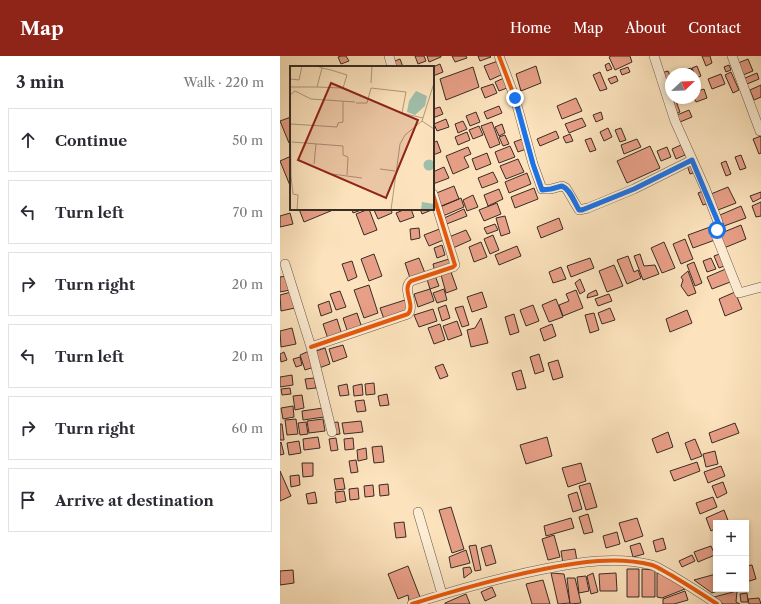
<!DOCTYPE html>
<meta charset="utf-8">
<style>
body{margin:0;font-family:"Libre Caslon Text",serif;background:#f7f7f7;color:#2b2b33}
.controls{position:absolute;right:12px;bottom:12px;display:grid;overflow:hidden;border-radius:0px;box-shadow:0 2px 6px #0003}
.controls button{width:36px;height:36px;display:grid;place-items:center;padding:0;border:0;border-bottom:1px solid #e1e1e2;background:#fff;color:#2b2b33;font:20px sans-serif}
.compass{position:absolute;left:385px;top:12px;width:36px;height:36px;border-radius:50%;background:#fff;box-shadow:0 2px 6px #0003;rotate:67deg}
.stop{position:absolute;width:12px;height:12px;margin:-9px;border:3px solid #1a73e8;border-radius:50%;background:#fff}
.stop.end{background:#1a73e8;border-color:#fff;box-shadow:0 1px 4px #0008}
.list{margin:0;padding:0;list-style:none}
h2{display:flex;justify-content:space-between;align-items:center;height:52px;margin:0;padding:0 16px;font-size:17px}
h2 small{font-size:13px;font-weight:400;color:#7c7c81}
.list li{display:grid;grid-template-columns:26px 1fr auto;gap:12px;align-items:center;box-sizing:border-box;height:64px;margin:0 8px 8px;padding:0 8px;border:1px solid #e1e1e2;border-radius:0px}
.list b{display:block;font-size:15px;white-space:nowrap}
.list em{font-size:13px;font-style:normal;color:#7c7c81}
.icon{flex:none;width:22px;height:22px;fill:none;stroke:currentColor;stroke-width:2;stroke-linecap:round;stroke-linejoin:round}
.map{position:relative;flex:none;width:481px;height:548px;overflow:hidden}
header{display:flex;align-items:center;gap:24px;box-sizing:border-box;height:56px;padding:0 20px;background:#8f2418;color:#fff}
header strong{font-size:19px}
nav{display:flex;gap:22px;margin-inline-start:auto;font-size:14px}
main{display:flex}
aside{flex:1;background:#fff}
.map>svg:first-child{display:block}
.building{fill:#e89f87;stroke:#382d25}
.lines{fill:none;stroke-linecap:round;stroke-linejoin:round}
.street-casing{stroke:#695a4b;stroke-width:10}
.street{stroke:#fdedd4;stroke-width:9}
.cycleway-casing{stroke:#fdedd4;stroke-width:6}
.cycleway{stroke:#e8590c;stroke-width:4}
.route{stroke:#1a73e8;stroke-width:5}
.inset-road{fill:none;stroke:#ae9a80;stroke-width:1}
.view{fill:#8f2418;fill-opacity:0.15;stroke:#8f2418;stroke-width:2}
.inset-edge{fill:none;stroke:#382d25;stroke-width:2}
</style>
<header>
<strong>Map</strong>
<nav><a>Home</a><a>Map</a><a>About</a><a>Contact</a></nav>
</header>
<main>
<aside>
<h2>3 min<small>Walk · 220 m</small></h2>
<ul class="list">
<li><svg class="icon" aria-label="ahead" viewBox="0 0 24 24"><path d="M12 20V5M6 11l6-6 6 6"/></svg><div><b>Continue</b></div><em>50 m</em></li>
<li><svg class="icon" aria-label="left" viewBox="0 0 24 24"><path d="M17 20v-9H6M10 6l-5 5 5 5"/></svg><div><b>Turn left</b></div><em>70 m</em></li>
<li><svg class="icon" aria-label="right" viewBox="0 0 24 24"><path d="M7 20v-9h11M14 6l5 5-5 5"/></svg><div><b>Turn right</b></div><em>20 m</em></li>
<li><svg class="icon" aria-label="left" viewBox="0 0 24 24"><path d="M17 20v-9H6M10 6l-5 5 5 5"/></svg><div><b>Turn left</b></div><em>20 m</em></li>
<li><svg class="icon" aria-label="right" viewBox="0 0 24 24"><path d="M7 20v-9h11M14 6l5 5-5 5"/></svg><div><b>Turn right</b></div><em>60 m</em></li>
<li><svg class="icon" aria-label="arrive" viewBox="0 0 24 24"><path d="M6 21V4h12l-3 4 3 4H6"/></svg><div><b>Arrive at destination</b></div></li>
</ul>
</aside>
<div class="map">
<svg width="481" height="548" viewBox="0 0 481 548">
<rect width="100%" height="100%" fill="#fce3bd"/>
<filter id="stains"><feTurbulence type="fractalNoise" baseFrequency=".005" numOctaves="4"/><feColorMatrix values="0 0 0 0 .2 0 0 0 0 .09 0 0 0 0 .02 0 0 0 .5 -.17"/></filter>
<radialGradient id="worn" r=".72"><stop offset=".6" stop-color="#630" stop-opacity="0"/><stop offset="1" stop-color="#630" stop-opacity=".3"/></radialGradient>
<!-- building -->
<path class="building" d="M61,0H66L69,5L61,8L58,1Z
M135,0H144L146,5L138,8Z
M147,0H161V1L149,6Z
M172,0H186L187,2L175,6Z
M198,0H210L211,1L200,5Z
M331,0H350L352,6L335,14L329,1Z
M422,0H430L432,7L426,10Z
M120,3L123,11H114L112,6Z
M468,3L473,15L463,19L458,7Z
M218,5L223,18L210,24L204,10Z
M329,7L332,13L327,15L325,9Z
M160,8L163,16L153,20V11Z
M449,9L451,14L446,16L444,11Z
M256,10L261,27L241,35L236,18Z
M417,10L421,20L416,22L412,12Z
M193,11L199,31L166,44L160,23Z
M348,11L350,16L342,19L340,14Z
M411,12L413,17L404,18L402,15Z
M388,15L391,22V36L389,37L381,17Z
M320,16L327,33L320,35L313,19Z
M451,16L459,34L453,37L445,19Z
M477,17L479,23L467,28L465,22Z
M441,18L445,28L432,33L428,23Z
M336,20L338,25L331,28L328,23Z
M224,22L227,32L219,35L215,26Z
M213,28L217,37L205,42L201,32Z
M481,29V41L474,44L470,34Z
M424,33L427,42L416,46L414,42L415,36Z
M296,42L302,55L282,63L277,50Z
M396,45L400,56L395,58L391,48Z
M219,50L222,57L207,63L204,56Z
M160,51L163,58L153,62V53Z
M409,54L412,61L400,66L397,59Z
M196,56L200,66L190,70L186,60Z
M321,56L323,63L316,66L313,59Z
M11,61V86L9,87L0,65Z
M302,62L306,70L289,77L285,68Z
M166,63L169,71L157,75L154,68Z
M183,65L187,73L178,77L175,68Z
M212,66L220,88L210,92L201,70Z
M222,68L225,77L219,80L215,71Z
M199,70L203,79L193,83L189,74Z
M328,72L332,81L324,85L320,76Z
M341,72L346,84L340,86L335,74Z
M276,75L279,82L260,90L257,83Z
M187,76L190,84L178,89L175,81Z
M290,78L293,85L286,87L283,81Z
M225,79L229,88L223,90L219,81Z
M481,80V97L479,98L473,83Z
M311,82L316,94L310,96L305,84Z
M242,83L246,93L238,96L234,86Z
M357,83L361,91L344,98L341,89Z
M157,85L161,96L153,99V87Z
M401,89L405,99L396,103L392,93Z
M230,90L235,101L219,107L215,96Z
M370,90L380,112L347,127L337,105Z
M188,91L191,98L184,101L189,111L173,118L166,100Z
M387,91L391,101L381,105L377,95Z
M207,97L211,108L196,114L192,103Z
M461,99L466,112L460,114L455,101Z
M9,101L11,105V132L0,105Z
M238,103L244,116L226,123L220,110Z
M446,105L451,118L446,120L441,107Z
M412,107L416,116L410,118L407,109Z
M164,111L169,122L153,128V116Z
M213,116L218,126L202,132L198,122Z
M247,117L251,128L229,137L225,126Z
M174,130L179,143L160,151L154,138Z
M448,131L456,147L438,154L431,138Z
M254,132L258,143L235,152L231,141Z
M219,133L223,143L208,150L204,139Z
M423,135L429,147L423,149L418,137Z
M481,136V142L473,146L470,140Z
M193,139L198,151L187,155L183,144Z
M181,142L184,151L163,160L159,151Z
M481,146V160L476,161L472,150Z
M217,147L221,158L204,165L199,154Z
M461,150L466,162L444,170L440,159Z
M19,153H53V154L24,166Z
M72,153H84L73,157Z
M89,153L97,174L84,179L76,158Z
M96,153H111L112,157L98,163L94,154Z
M126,153H131L134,161L120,166L116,157Z
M140,153H154L142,158Z
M184,153L187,160L164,169L162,163Z
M10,157L13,168L0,171V160Z
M225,160L230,177L221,180L216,162Z
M279,162L283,173L261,182L257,171Z
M215,168L218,174L207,178L204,172Z
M461,169L466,183L444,192L439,178Z
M430,171L435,184L413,192L408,179Z
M139,172L140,182L131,184L130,173Z
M162,172L166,183L149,190L144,179Z
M186,174L191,184L173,192L169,181Z
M213,179L219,194L210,198L204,183Z
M405,183L413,203L401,208L393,188Z
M201,186L207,201L194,206L189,191Z
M384,186L395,212L382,217L371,192Z
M162,189L165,199L157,202L154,192Z
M237,190L241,200L219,209L215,199Z
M442,197L447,209L439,212L434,200Z
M94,198L102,220L89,225L81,203Z
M360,198L364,210L375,209L379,218L363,224L354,200Z
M348,200L354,216L358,214L361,222L347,228L337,204Z
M139,202L145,217L130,222L125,207Z
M310,202L314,212L291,221L287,210Z
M431,202L436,213L427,216L423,205Z
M169,203L171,210L155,216L153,208Z
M72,205L77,221L68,225L62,208Z
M414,206L422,227L415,230L407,209Z
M334,209L343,230L327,236L319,215Z
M281,211L286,223L273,227L269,216Z
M448,212L453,225L432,233L427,221Z
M408,215L416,237L408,240L401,230L403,224L401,221Z
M171,216L177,233L166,237L161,219Z
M154,217L159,230L150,233L146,220Z
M7,220L10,234L0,236V221Z
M300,223L305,235L300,238L295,227Z
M89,229L98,257L84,262L74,234Z
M150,233L154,245L138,251L134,238Z
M164,233L167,244L157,247L153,237Z
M296,234L303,252L283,260L279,249L289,245L286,238Z
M316,234L318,239L307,242L308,238Z
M60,235L66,251L56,254L50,238Z
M11,236L15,252L1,255L0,239Z
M202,236L207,251L192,256L187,241Z
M455,236L462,253L445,260L439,243Z
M329,238L332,245L318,250L315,243Z
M276,243L283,261L269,266L262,249Z
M125,244L128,255L104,263L100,252Z
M49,245L52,256L41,260L38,249Z
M166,249L170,262L162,265L158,252Z
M253,249L259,265L246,270L240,254Z
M183,250L189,269L182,271L175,252Z
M330,252L335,264L322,268L318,257Z
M153,253L157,265L139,271L134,259Z
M407,254L412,267L390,276L386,263Z
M77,257L82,272L68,277L63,262Z
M314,257L319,274L310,277L305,259Z
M234,258L239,276L230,279L225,261Z
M201,262L208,287L191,291L187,274L195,272Z
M57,263L62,279L48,283L43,268Z
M177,265L182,279L168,284L163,270Z
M160,268L165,284L154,288L148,272Z
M272,268L276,280L264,285L260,273Z
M12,272L16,288L1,291L0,275Z
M63,289L67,301L53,306L49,293Z
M45,292L50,308L39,312L33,296Z
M29,295L34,311L25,314L20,299Z
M4,296L7,304L1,306L0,298Z
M259,298L264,315L255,318L250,301Z
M20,301L22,309L16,311L13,303Z
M278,304L283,321L273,324L268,307Z
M163,308L168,320L160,323L155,311Z
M241,314L246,332L237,334L232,317Z
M12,319L13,329L0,331V321Z
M34,322L36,332L27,333L25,323Z
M94,327L95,338L86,339L85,328Z
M67,328L69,339L60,340L58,330Z
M82,328L83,339L74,340L73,330Z
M10,332L11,338L2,339L1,333Z
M107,338L109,349L100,350L98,340Z
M22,339L24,352L15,354L13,340Z
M84,344L86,355L77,356L75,345Z
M13,350L14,361L3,363L1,352Z
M43,352L44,361L23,364L22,355Z
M16,363L18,378L7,379L5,364Z
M43,363L45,375L29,377L27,365Z
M81,365L83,376L64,378L62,367Z
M26,366L28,378L20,379L18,367Z
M58,366L60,378L53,379L51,367Z
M455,367L459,377L432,387L429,377Z
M0,368H2L4,384H0Z
M388,376L393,391L377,397L372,383Z
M38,381L40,392L24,394L23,383Z
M267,381L272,400L246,408L240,389Z
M56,382L58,394L51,395L49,383Z
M73,382L74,393L65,394L64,383Z
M415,383L422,400L411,404L405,387Z
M19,385L21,397L9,399L7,387Z
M1,386L4,398L0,399V387Z
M102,390L104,406L94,407L92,391Z
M86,392L87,403L78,405L77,394Z
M435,395L438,408L426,411L423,398Z
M76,404L78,416L71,417L69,405Z
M417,406L420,415L394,425L390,415Z
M22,407H33V420L23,421Z
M301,407L306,425L288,431L282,412Z
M441,410L445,420L428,427L424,416Z
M0,415L11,440L0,445Z
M19,419L20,429L11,431L10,420Z
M63,422L65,433L56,434L54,423Z
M443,426L447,437L437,442L432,430Z
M310,427L317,451L306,454L299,430Z
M108,428L109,439L100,440L99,429Z
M93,429L94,440L85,441L84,430Z
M78,432L79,443L70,444L69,433Z
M64,435L66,445L56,447L55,436Z
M35,436L37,447L28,448L26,438Z
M297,436L302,453L293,456L288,439Z
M433,441L437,451L420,458L416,447Z
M171,451L184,493L172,497L159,454Z
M444,454L449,467H436V472L431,475L426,462Z
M308,458L313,476L304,478L299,461Z
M291,462L294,472L266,480L264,470Z
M357,462L363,480L345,486L339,467Z
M124,466L126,481L116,482L114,467Z
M337,476L340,488L326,492L323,480Z
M274,479L280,501L268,504L262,483Z
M383,482L386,493L376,496L373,485Z
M360,487L364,498L353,501L350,490Z
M196,489L201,514L195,515L189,490Z
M211,489L216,507L206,510L201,492Z
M431,490L435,499L418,506L414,496Z
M295,493L297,505L283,508L281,495Z
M186,494L190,507L171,512L169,501Z
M412,499L415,505L402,511L399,505Z
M472,509L476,523L466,526V510Z
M128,510L140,541L129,545L128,539L118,543L108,518Z
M190,511L192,516L184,522L183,512Z
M347,513H359V541H347Z
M362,513L375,514V541H362Z
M13,514L14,527L0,529V515Z
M271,517L284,518L290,547L278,548Z
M313,517L318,536L311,538L307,520Z
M336,517L337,535H320L319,518Z
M377,517L388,520L405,533L382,542L377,541Z
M436,518V533H443L432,537L414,524Z
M306,520L309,535L299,537L297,521Z
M287,522H295L301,547L290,548Z
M263,524L270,548H252L246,528Z
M212,531L216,540L205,545L201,536Z
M405,535L408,544L394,548H383V543Z
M457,535L456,546L460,548H443L434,541Z
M467,537L468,546H461L460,538Z
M186,538L190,548H165V547Z
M479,542L481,548H469L468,543Z"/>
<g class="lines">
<defs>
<path id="street" d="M109,0L112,11
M219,0L235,42L253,108L262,133H271L282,130L286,132L299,154L308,152L354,133L412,104
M374,0L395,65L425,132L438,166L437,174
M452,0L480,75H481
M436,179L459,237L481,231
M5,208L31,291L52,376
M31,291L128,258C136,249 121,233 131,225L173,211L175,209L153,138
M138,456L162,538
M132,548C176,534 219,522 264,513C299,506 337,500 372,509C378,511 385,516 391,519C406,528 422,538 437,548"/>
</defs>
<!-- street casing -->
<use href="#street" class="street-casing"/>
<!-- street -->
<use href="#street" class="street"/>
<defs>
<path id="cycleway" d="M219,0L235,42L253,108L262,133H271L282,130L286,132L299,154L308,152L354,133L412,104
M31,291L128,258C136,249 121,233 131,225L173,211L175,209L153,138
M132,548C176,534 219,522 264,513C299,506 337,500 372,509C378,511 385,516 391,519C406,528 422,538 437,548"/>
</defs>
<!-- cycleway casing -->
<use href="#cycleway" class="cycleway-casing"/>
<!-- cycleway -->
<use href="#cycleway" class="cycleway"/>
</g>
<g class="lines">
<!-- route -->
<path class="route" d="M235,42L253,108L262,134L271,133L282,130C291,134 294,146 299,154H302L354,133L412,104L438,166L437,174"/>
</g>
<!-- overview -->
<g transform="translate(10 10)">
<rect width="144" height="144" fill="#fce3bd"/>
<path d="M126,25L137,30L135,40L125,49L117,46L119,35ZM133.5 99a5.5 5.5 0 1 1 11 0a5.5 5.5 0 1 1-11 0ZM132,136L144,138L143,144H131Z" fill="#a0bfab"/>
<path class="inset-road" d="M27,0L32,2L41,4L57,9L53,22L27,21L32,2M0,13V35M1,13L9,14L12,0M81,17L82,0M1,21H27M1,28L5,25L21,33L65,36M0,35L1,110L3,128L8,129L7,144M66,37H77L81,22L116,26L112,47L133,52M132,55L144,63M1,58L47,61L48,57L53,56V35M2,76L53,80V89L58,91L57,109M24,98L26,78M90,103L105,105M42,108L72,112M101,144L110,78L115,69L132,55L144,17"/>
<path class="view" d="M41,17L128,54L96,132L8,94Z"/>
<rect width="144" height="144" class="inset-edge"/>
</g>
<rect width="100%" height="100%" filter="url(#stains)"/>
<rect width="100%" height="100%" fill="url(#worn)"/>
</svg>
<div class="controls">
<button>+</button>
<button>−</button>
</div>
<svg class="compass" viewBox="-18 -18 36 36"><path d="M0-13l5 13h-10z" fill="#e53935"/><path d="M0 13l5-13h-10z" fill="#7c7c81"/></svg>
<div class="stop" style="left:437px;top:174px"></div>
<div class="stop end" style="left:235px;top:42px"></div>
</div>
</main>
